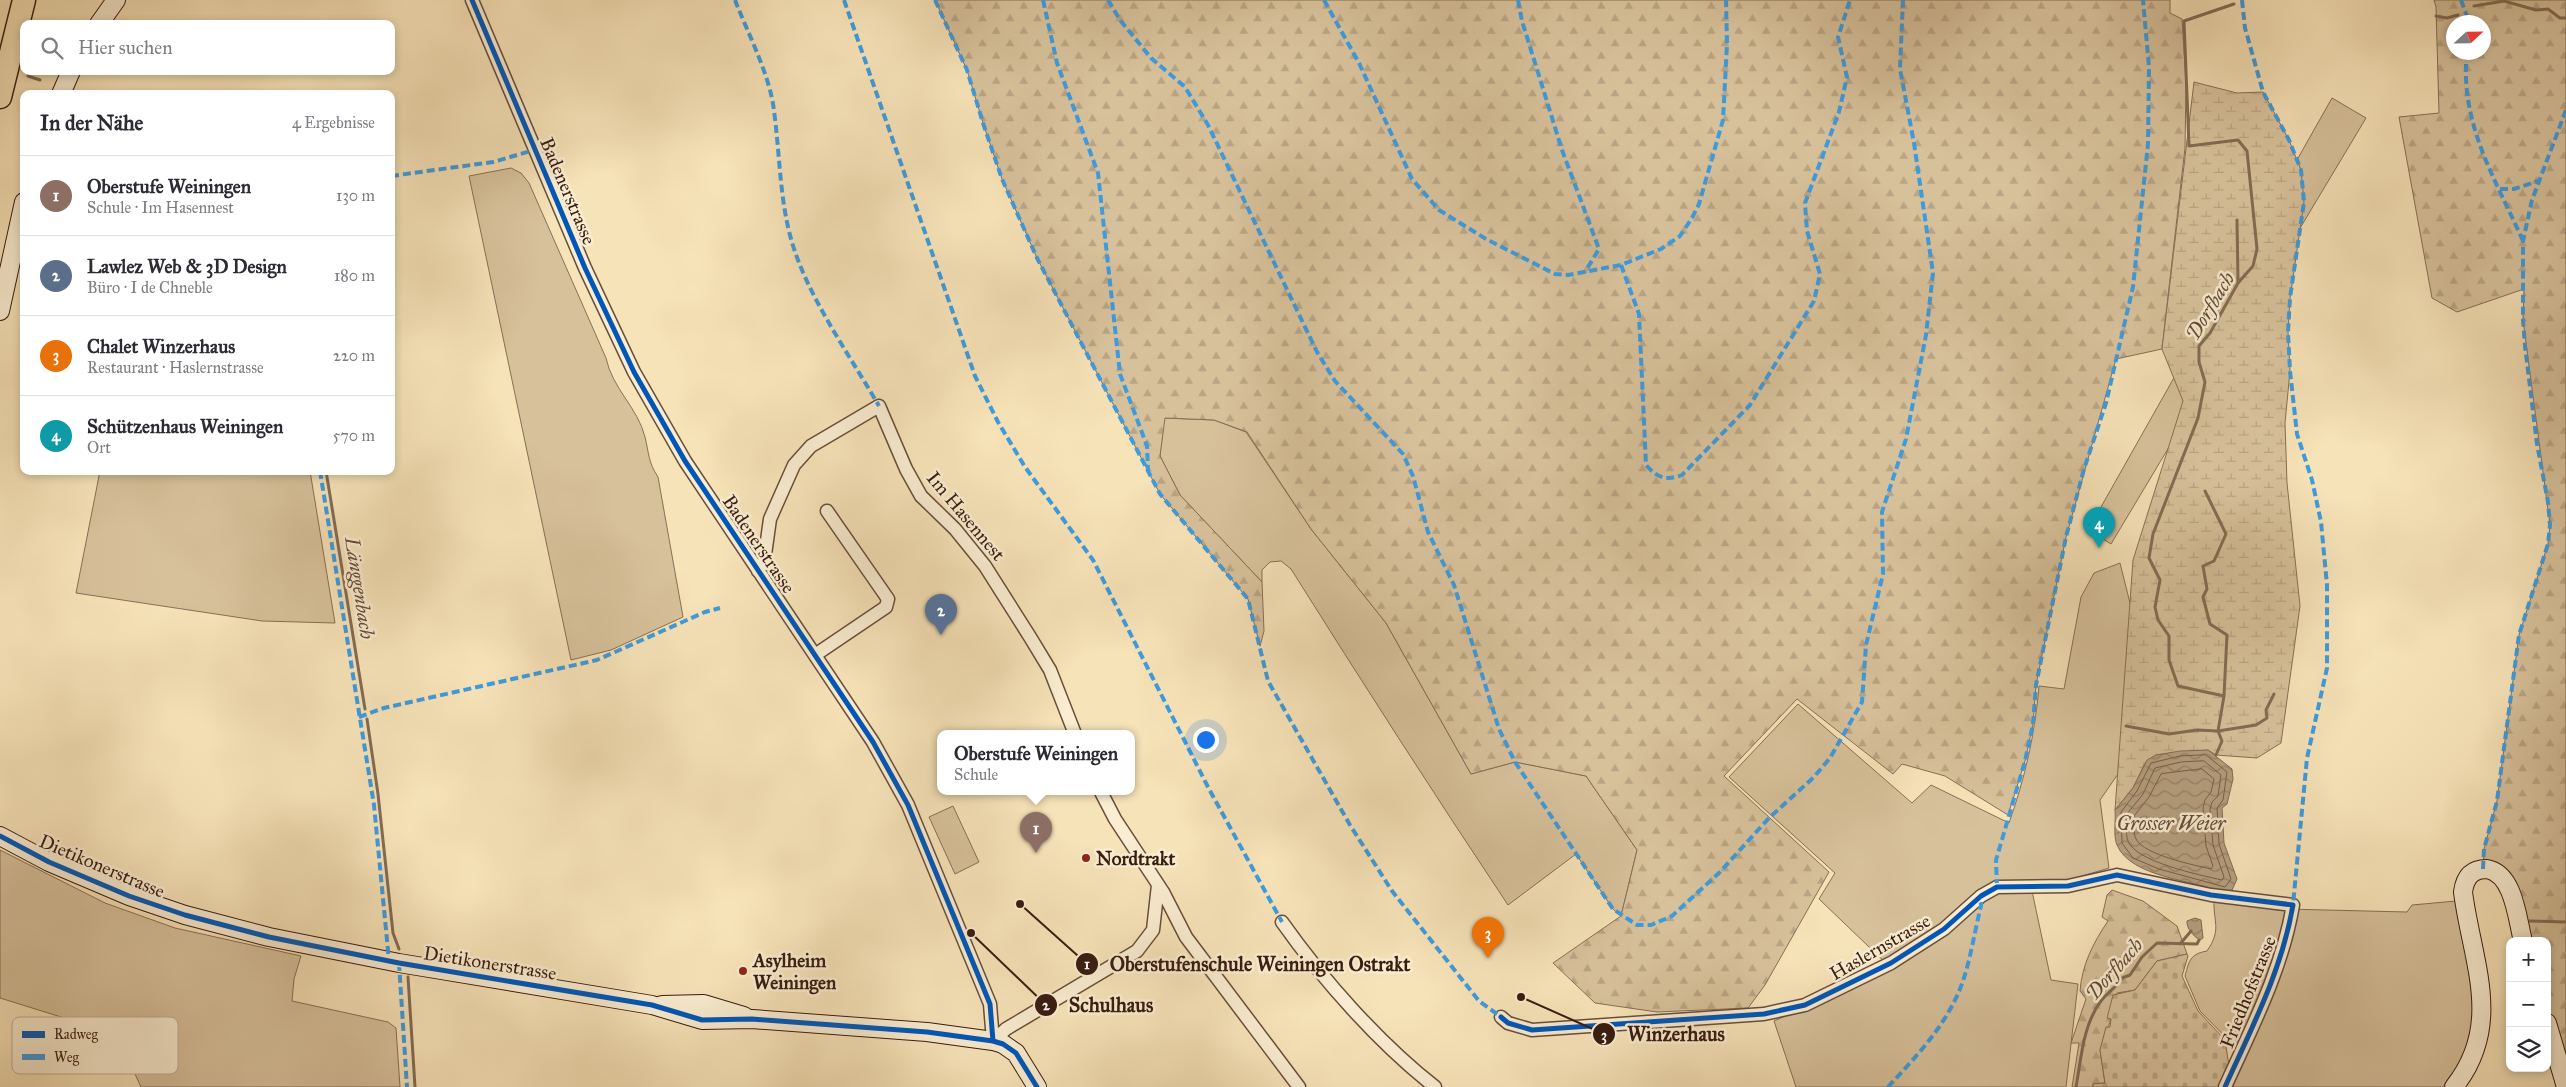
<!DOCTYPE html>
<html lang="de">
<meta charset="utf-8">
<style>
body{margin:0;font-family:"IM FELL Great Primer",serif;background:#f2f2f3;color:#2b2b33}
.controls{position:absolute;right:15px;bottom:15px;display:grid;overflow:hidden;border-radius:10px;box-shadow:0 2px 8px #0003}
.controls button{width:45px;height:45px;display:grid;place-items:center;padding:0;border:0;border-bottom:1px solid #e1e1e2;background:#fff;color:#2b2b33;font:25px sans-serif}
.compass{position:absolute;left:2446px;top:15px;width:45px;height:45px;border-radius:50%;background:#fff;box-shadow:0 2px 8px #0003;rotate:68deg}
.you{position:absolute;left:1205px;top:739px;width:18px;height:18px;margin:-12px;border:4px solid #fff;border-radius:50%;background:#1a73e8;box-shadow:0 0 0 8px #1a73e833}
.badge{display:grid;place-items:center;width:32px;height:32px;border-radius:50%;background:#db2777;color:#fff;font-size:16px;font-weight:700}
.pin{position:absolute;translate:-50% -41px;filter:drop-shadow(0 1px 2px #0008)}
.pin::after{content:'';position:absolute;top:26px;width:18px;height:15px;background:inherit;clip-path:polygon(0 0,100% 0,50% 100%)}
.popup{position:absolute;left:937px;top:730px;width:198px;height:65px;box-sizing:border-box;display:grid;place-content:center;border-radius:10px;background:#fff;filter:drop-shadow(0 1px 4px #0005);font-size:16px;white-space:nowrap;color:#7c7c81}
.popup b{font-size:19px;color:#2b2b33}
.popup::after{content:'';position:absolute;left:50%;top:100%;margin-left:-10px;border:10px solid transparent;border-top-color:#fff}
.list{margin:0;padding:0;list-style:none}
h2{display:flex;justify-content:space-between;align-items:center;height:65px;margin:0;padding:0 20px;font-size:21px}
h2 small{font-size:16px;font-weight:400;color:#7c7c81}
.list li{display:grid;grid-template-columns:32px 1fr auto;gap:15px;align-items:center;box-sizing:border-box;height:80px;padding:0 20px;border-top:1px solid #e1e1e2}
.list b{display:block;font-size:19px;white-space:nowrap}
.list p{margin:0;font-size:16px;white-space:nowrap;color:#7c7c81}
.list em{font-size:16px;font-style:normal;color:#7c7c81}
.icon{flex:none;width:28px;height:28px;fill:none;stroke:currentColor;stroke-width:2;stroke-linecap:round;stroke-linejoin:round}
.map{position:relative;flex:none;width:2566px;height:1087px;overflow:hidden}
.search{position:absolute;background:#fff;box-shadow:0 2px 8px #0003;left:20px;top:20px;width:375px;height:55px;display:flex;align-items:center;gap:12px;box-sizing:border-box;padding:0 18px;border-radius:10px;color:#7c7c81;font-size:19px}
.panel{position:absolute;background:#fff;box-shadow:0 2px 8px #0003;left:20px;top:90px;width:375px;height:385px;border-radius:10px}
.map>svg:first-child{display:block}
.green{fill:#d7c19b;stroke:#886e56}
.forest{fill:url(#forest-firs);stroke:#886e56;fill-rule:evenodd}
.wetland{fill:url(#wetland-marsh);stroke:#886e56}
.cemetery{fill:url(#cemetery-stones);stroke:#886e56}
.water{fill:url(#water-waves);stroke:#846b53}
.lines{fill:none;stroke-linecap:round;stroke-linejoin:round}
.shore{stroke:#775e48;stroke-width:1}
.stream{stroke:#846b53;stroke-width:3}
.street-casing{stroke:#684e3a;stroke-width:15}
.secondary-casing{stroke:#381c10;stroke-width:20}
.highway-casing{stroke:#381c10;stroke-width:25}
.street{stroke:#faedd1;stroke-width:12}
.secondary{stroke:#faedd1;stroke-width:18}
.highway{stroke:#f7e3b8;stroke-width:22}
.quiet{stroke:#3e9bde;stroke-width:4;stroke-dasharray:8 4;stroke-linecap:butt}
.cycleway-casing{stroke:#faedd1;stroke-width:8}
.cycleway{stroke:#0057b8;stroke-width:5}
.poi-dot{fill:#8f2418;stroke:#faedd1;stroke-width:2}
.labels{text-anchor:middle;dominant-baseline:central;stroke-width:5;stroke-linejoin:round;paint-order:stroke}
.street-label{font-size:19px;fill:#381c10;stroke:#faedd1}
.poi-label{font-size:19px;font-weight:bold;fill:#381c10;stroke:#faedd1;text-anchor:start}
.water-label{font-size:20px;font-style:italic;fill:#644a37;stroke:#faedd1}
.key{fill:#faedd1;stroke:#c0ae97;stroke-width:1}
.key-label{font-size:14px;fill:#381c10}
.leader{fill:none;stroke:#381c10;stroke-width:2}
.callout-dot{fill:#381c10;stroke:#faedd1;stroke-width:2}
.mark-label{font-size:15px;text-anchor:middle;font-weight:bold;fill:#fff}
.callout-label{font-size:20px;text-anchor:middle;font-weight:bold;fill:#381c10;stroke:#faedd1;stroke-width:5;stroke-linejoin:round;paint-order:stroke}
</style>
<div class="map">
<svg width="2566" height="1087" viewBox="0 0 2566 1087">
<defs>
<pattern id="forest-firs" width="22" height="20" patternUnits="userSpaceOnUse" patternTransform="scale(1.25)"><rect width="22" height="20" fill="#d7c19b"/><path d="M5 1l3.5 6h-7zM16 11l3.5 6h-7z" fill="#b9a584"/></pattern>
<pattern id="wetland-marsh" width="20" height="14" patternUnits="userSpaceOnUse" patternTransform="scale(1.25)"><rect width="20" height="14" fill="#d7c19b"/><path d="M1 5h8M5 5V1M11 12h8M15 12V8" fill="none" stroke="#b9a584"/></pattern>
<pattern id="cemetery-stones" width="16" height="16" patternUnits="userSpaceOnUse" patternTransform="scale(1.25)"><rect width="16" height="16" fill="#d7c19b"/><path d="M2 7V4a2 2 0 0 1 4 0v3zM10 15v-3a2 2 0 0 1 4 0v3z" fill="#b9a584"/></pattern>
<pattern id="water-waves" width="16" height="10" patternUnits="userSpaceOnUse" patternTransform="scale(1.25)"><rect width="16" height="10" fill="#b69f7f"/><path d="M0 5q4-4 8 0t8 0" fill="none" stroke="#958167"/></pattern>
</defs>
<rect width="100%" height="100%" fill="#f7e3b8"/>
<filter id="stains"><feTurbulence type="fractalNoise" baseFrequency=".004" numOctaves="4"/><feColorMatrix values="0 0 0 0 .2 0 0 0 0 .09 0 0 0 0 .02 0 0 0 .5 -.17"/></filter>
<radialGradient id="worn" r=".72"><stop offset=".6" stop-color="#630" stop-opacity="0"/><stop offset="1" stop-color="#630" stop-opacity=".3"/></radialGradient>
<!-- green -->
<path class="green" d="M2332,98L2366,118L2111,544L2088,530Z
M511,168L521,173L529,183L606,358C612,388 638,408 645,437C649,453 648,462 658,477L683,617L611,650L571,660L469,176Z
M1164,418L1214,420L1246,432L1311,529L1386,623L1471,774L1515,762L1586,776L1637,850L1621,916L1613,909L1576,854L1508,905C1434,794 1362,682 1291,569L1281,561L1270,562L1262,570V582L1180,495L1160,456Z
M100,471H310L335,623L262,621L76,593Z
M2120,563L2139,639L2127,761L2100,800L2109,868L2032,891L2051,980L2078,984L2066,1087H1796L1774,1021L1892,969L1819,899L1835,873L1729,777L1798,704L1912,803L1931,785L2009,823C2025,778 2035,734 2039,686L2064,689L2081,597L2094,573Z
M953,806L979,862L955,874L929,817Z
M0,850L105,903L175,928L301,956L294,979L292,1001L388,1022L396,1028L400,1087H141L135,1074L112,1056L86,1028L74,1021L0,998Z
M2214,899L2285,909L2407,912L2412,905L2456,901C2470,966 2494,1030 2444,1087H2232L2244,1056L2200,1011L2185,976C2189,961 2190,954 2207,951C2222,929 2213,923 2214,899Z"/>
<!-- forest -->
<path class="forest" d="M935,0H2170V13L2182,19L2186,83L2185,148L2162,349L2116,359L2066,537L2036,685L2033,724L2025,761L2008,815L1945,776L1902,764L1893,774L1797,699L1724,776L1829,872L1765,985L1748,1008L1657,1012L1595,1003L1553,963L1621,916L1637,850L1586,776L1515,762L1471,774L1386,623L1311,529L1247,432L1214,420L1165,418L1160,456L1180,495L1262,582L1264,631L1260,646L1248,599L1160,494L1037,258L1002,179L983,123L967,70Z
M2434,0H2566V1087L2547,1023V941H2523L2511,897L2483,869L2484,849L2497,801L2519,635L2548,544L2550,525L2523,320L2524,289L2457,312L2432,298L2399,117L2439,113L2436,7ZM2454,22H2484V52H2454Z
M2112,890L2143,901L2177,926L2187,954L2157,961L2135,990L2117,993L2108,1018L2111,1019L2100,1050L2105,1083L2093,1084V1087H2072L2079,1043H2071L2086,999L2080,991C2082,965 2093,943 2108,921L2102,917L2107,895Z"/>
<!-- wetland -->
<path class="wetland" d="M2194,82L2237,93L2263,92L2289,140L2301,170L2304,202L2290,298L2288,332L2290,371L2285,423L2287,483L2300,606L2281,743L2257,758L2216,755L2208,750L2156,755L2145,763L2133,788L2115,810L2133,560L2183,401L2162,349Z"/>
<!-- cemetery -->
<path class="cemetery" d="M2187,954L2188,956L2182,976L2198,1011L2225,1040L2229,1066L2219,1087H2093V1084L2105,1083L2100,1050L2106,1027H2110L2111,1019L2107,1018L2113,995L2135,990L2157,961Z"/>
<!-- water -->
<path class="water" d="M2208,750L2232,769L2233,779L2227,804L2222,808L2224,843L2237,879L2232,890L2225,893C2195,880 2131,878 2117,845C2113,836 2116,820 2115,810L2133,788L2147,760L2156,755L2180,751Z
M2195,918L2201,920L2203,938L2200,940C2194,937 2186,928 2187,921Z"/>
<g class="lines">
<!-- shore -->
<path class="shore" d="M2206,755L2227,772L2223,800L2217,808L2219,844L2231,879L2225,887L2159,869L2133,858L2122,843L2121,812L2137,791L2151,763L2180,756Z
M2204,761L2221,775L2218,796L2212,802L2210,809L2213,845L2224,877L2222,880C2200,875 2136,862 2128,841C2125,833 2127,821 2127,814L2143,794L2155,768L2181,762Z
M2202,769L2214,779L2211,792L2205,800L2203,808L2206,846L2213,866L2211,869C2194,865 2144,855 2136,839C2133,833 2134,823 2134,816L2149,797L2161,774Z"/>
<!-- stream -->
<path class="stream" d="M2474,6L2504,1L2536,10L2548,9L2560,18H2566
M2436,16L2447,18L2458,15
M28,76L40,80
M2237,220L2238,282
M326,471L365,709
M2205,491L2226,534L2214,561L2203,566L2207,589L2203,597L2210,624L2227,635L2224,696L2218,731L2222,741L2216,755
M2224,696L2178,686L2169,660V636L2158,620L2155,607L2160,580L2149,558L2153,534L2198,418L2205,382L2199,362V346L2210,333L2238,283L2253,266L2257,249L2247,151L2238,140L2189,146L2184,21L2234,4
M367,719L378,794L393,933L399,949
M2126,726L2169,734L2197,730L2218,731L2256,725L2267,718L2266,710L2274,694
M2530,921L2566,922
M2180,944L2191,931
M408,977L415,1087
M2076,1087C2081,1060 2083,1024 2101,1001C2108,992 2117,987 2122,978L2130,975L2142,957L2157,943L2197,944L2199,940"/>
<defs>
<path id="street" d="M472,0L585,268L634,372L685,461L873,742L908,805L990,1004L993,1041
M758,571L764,562L770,519L794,465L811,446L879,406L906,469L921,496L955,529L985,566L1030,637L1050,670L1075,734
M815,655L886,607L888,599L827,511
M1101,792L1115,819L1163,892L1186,937L1299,1087
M1282,922C1323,980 1379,1043 1435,1087
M1501,1017L1508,1023L1532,1030L1764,1014L1805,1005L1891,963L1944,929L1981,896L1997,887L2068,886L2117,875L2211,895L2293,905C2282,970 2252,1027 2225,1087
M993,1041L1006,1029L1137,951L1153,930L1158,885"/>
<path id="secondary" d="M99,24L116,0
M61,94L71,71
M0,311L24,202
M0,836L49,862L129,896L185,915L269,937L399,963L652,1005L702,1020L752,1019L927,1032L993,1041L1003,1044L1016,1053L1037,1087
M662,1005L704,1004L744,1016
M2547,1023L2566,1087
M2454,1087C2504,1024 2472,962 2463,892C2465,877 2472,869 2487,869C2514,874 2517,918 2523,941"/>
<path id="highway" d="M0,97L24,0"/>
</defs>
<!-- street casing -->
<use href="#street" class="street-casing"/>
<!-- secondary casing -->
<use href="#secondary" class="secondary-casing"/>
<!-- highway casing -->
<use href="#highway" class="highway-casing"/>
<!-- street -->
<use href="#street" class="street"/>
<!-- secondary -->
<use href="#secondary" class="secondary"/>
<!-- highway -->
<use href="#highway" class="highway"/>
<!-- quiet -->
<path class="quiet" d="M735,0C748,34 770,75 774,111C781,162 779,211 798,260C816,308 853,361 879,406
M844,0L975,376L998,422L1025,467L1093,560L1209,789L1282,922
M935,0L967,70L983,123L1002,179L1037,258L1160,494L1248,599L1268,681L1350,825L1392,891L1479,1001L1501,1017
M1043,0L1057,63L1098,173L1120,374L1147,446L1148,470
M1108,0L1120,20L1151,58L1185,87L1208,125L1317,352L1335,381L1403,454L1413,476L1428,532L1454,585L1499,729L1515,762L1613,909L1637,925H1651L1672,916L1719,873L1769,818L1814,777L1830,758L1862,702L1866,645L1883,574L1882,512L1906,439L1926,335L1933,273L1914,143L1900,69L1903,0
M1324,0L1359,63L1412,179L1439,210L1486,239L1555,274L1568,275L1621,265L1661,249L1680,236L1692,218L1699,204L1723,120L1727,44L1726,0
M1518,0L1522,21L1562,150L1599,249L1585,272
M2242,0L2245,28L2263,92L2289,140L2301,170L2304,202L2290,298L2288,332L2290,371L2297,434L2312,480L2321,522L2327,585V668L2307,758L2293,905
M2461,0L2469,22
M2467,52C2459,123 2496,180 2523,241
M391,176L493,162L534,150
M2500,189H2514L2538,181
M1621,265L1639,314L1646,465C1657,478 1666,481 1682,475L1750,405L1814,301L1820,274L1807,231L1805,203L1839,112L1847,77L1838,37L1850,0
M320,471L374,805L389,961
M359,717L384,708L597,660L705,612L720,608
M2483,869L2484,849L2497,801L2519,635L2548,544L2550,525L2548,502L2537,444L2525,346L2523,320V241L2532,200L2566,110
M1997,887L1996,860L2025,761L2033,724L2036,685L2066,537L2084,469L2106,403L2133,287L2148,144L2149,67L2143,0
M399,963L407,1087
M1888,1087C1912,1061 1938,1034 1954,1002C1969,974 1973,937 1981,906V896"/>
<defs>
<path id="cycleway" d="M472,0L585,268L634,372L685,461L873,742L908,805L990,1004L993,1041
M0,836L49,862L129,896L185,915L269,937L399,963L652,1005L702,1020L752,1019L927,1032L993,1041L1003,1044L1016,1053L1037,1087
M1501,1017L1508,1023L1532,1030L1764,1014L1805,1005L1891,963L1944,929L1981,896L1997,887L2068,886L2117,875L2211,895L2293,905C2282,970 2252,1027 2225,1087"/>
</defs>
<!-- cycleway casing -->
<use href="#cycleway" class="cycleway-casing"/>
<!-- cycleway -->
<use href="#cycleway" class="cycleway"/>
</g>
<!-- markers -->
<g class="poi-dot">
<circle cx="1086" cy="858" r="5"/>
<circle cx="743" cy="971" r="5"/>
</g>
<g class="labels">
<!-- street labels -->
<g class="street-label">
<text transform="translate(568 191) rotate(67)">Badenerstrasse</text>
<text transform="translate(966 516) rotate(50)">Im Hasennest</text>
<text transform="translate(759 544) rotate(56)">Badenerstrasse</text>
<text transform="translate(102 866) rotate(23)">Dietikonerstrasse</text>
<text transform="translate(1880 947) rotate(-30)">Haslernstrasse</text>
<text transform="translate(490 963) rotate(9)">Dietikonerstrasse</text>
<text transform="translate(2248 992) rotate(-68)">Friedhofstrasse</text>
</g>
<!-- poi labels -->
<g class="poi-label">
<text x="1096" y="858">Nordtrakt</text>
<text x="753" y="960">Asylheim<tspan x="753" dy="22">Weiningen</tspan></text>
</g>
<!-- water labels -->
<g class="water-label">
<text transform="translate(2210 306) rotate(-59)">Dorfbach</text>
<text transform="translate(360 588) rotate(81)">Länggenbach</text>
<text x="2171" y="823">Grosser Weier</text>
<text transform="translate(2114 969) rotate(-49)">Dorfbach</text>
</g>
</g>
<!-- legend -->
<rect x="12" y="1017" width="166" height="57" rx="8" class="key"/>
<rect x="22" y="1031" width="23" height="7" fill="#0057b8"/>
<rect x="22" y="1054" width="23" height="6" fill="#3e9bde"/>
<g class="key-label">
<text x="54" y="1039">Radweg</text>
<text x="54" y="1062">Weg</text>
</g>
<!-- callouts -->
<path class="leader" d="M1020 904L1087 964M971 933L1046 1005M1521 997L1604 1034"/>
<g class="callout-dot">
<circle cx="1020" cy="904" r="5"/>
<circle cx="971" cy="933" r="5"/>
<circle cx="1521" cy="997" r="5"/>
<circle cx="1087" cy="964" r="12"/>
<circle cx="1046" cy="1005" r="12"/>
<circle cx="1604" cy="1034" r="12"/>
</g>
<g class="mark-label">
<text x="1087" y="969">1</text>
<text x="1046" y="1010">2</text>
<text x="1604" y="1040">3</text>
</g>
<g class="callout-label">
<text x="1260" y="971">Oberstufenschule Weiningen Ostrakt</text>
<text x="1111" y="1012">Schulhaus</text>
<text x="1676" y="1041">Winzerhaus</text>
</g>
<rect width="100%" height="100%" filter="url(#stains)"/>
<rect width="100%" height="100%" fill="url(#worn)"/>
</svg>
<div class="controls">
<button>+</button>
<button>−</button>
<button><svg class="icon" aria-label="layers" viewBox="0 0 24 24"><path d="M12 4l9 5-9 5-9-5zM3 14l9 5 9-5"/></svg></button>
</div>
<svg class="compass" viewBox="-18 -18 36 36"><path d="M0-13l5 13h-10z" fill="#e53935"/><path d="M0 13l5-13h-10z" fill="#7c7c81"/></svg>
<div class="you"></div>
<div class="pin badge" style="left:1036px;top:853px;background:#8d6e63">1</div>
<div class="popup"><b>Oberstufe Weiningen</b>Schule</div>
<div class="pin badge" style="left:941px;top:635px;background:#5c6f8a">2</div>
<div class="pin badge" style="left:1488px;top:958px;background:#e8710a">3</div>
<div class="pin badge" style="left:2099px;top:548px;background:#0f9aa8">4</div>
<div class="search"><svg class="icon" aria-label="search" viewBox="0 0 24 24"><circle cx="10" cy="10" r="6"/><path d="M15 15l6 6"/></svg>Hier suchen</div>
<section class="panel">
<h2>In der Nähe<small>4 Ergebnisse</small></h2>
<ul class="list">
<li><span class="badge" style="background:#8d6e63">1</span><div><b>Oberstufe Weiningen</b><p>Schule · Im Hasennest</p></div><em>130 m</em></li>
<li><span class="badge" style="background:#5c6f8a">2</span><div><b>Lawlez Web &amp; 3D Design</b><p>Büro · I de Chneble</p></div><em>180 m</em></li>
<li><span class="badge" style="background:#e8710a">3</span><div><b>Chalet Winzerhaus</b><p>Restaurant · Haslernstrasse</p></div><em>220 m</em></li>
<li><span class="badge" style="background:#0f9aa8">4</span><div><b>Schützenhaus Weiningen</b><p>Ort</p></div><em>570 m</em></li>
</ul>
</section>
</div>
